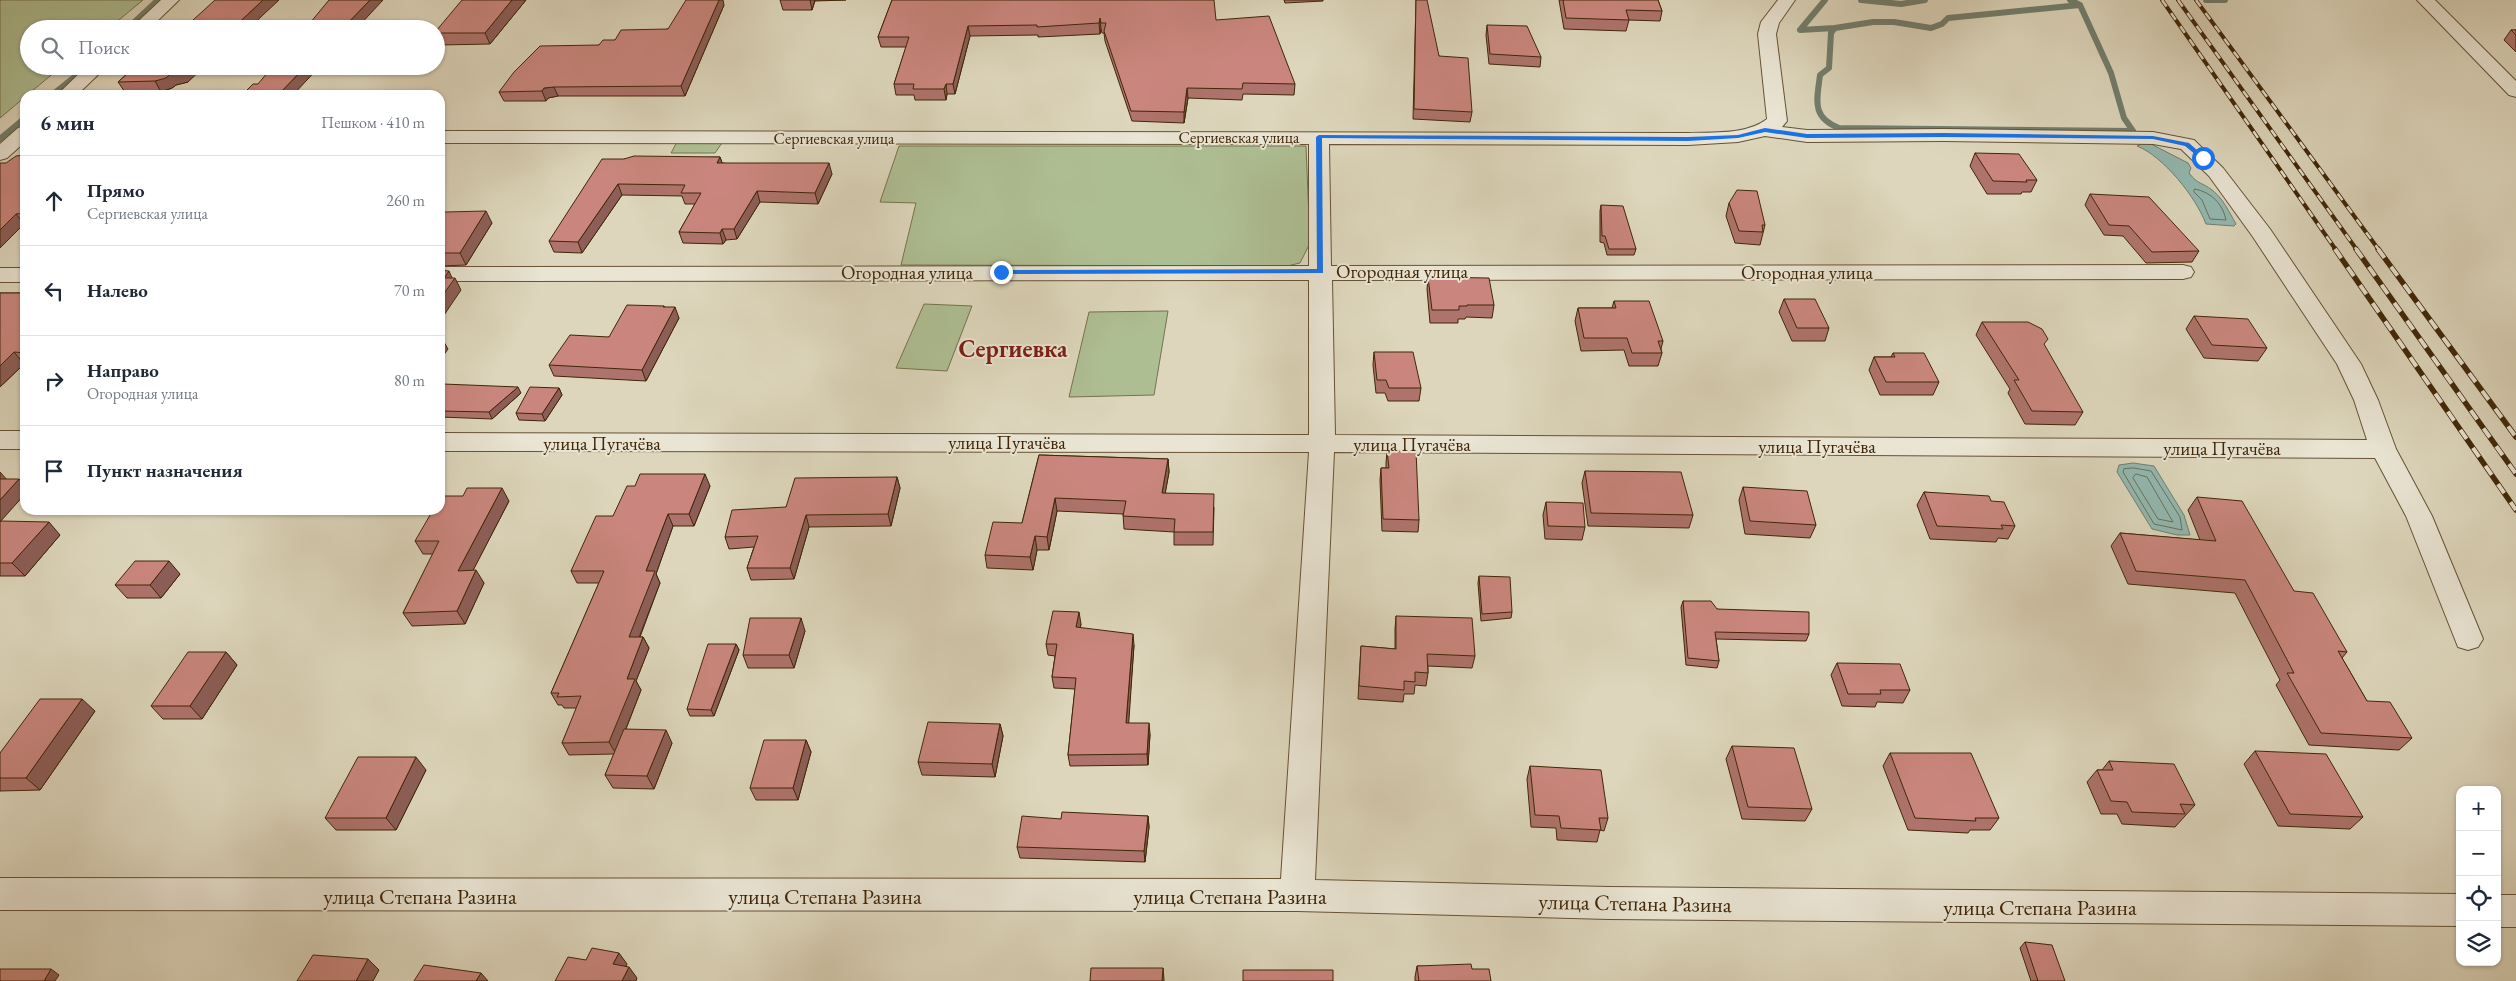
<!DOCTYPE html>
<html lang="ru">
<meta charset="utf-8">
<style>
body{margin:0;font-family:"EB Garamond",serif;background:#f2f2f3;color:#1f2937}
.controls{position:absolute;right:15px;bottom:15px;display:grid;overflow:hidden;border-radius:10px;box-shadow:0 1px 4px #0004}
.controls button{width:45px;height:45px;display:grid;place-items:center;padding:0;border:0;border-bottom:1px solid #e0e1e3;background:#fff;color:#1f2937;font:25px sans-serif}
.stop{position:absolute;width:15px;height:15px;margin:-11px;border:4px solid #1a73e8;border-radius:50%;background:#fff}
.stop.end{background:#1a73e8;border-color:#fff;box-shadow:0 1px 5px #0008}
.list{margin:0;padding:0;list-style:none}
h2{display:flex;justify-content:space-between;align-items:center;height:65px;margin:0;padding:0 20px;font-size:21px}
h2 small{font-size:16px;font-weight:400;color:#747a83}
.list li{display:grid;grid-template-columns:32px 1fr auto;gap:15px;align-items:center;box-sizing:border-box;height:90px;padding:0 20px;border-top:1px solid #e0e1e3}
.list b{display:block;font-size:19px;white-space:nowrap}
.list p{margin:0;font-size:16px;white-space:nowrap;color:#747a83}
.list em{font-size:16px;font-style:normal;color:#747a83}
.icon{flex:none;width:28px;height:28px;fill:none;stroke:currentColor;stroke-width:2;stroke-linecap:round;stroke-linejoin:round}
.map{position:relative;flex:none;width:2516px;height:981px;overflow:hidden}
.search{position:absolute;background:#fff;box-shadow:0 1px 4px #0004;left:20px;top:20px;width:425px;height:55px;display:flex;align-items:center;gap:12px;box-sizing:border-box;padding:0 18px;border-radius:28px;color:#747a83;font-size:19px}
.panel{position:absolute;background:#fff;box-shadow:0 1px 4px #0004;left:20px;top:90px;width:425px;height:425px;border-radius:15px}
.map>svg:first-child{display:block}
.green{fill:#aebe93;stroke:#77724d}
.water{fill:#93b9b2;stroke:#727e6e}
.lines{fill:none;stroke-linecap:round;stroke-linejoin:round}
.shore{stroke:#6a705c;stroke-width:1}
.stream{stroke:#727e6e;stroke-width:6}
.street-casing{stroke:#675234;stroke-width:2}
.street{fill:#e9e4d3;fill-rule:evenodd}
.rail-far1-casing{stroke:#402607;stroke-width:4}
.rail-casing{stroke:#402607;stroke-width:5.5}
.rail-far1{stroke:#e9e4d3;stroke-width:2.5;stroke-dasharray:8;stroke-linecap:butt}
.rail{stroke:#e9e4d3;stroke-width:4;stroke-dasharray:11;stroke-linecap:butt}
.wall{fill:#ae736c;stroke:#402607}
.shaded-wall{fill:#8d5e58;stroke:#402607}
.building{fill:#ca867e;stroke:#402607}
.route{fill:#1a73e8}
.labels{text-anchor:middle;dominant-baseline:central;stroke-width:4;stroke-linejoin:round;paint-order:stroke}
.far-street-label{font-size:16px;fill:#402607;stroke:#e9e4d3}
.street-label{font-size:19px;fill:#402607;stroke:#e9e4d3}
.near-street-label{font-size:22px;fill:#402607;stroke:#e9e4d3}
.district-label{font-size:24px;font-weight:bold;fill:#7a1f14;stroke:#e9e4d3}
</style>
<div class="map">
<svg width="2516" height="981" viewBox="0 0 2516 981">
<rect width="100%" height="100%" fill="#ddd6bc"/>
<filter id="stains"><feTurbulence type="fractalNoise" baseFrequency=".004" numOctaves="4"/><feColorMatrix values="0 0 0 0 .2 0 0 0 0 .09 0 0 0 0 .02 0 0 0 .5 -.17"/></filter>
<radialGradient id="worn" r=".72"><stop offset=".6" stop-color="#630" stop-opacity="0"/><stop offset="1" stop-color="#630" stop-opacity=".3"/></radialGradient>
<!-- green -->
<path class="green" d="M0,0H143L108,29H29V66H62L0,118Z
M677,142L722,143L715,153H671Z
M899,146H1306L1310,243L1300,263L1287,266L901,265L916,203L880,202Z
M924,304L972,306L947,371L896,368Z
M1168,311L1154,395L1069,397L1089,312Z"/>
<!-- water -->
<path class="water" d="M2142,144H2151L2188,163L2191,168L2189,173C2198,185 2202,182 2212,190C2223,198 2229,212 2236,224L2234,226L2206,224C2196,197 2163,156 2137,146Z
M2133,463L2154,466L2184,515L2190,535H2177L2152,529L2117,472L2119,465Z"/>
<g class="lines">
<!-- shore -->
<path class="shore" d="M2195,189C2211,192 2223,204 2226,220L2210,219L2202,200L2194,192Z
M2134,468L2151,471L2180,517L2182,530L2154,524L2123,472L2124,469Z
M2136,474L2147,477L2173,522L2158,519L2133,478Z"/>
<!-- stream -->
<path class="stream" d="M1825,0L1800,30L1835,28
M1861,0L1901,4L1925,0
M2070,0L2080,5L1948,18L1942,24L1931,28L1894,22H1873L1835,28L1831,33L1829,68L1820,75C1817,100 1811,117 1839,128L2133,131
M2206,0H2225
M2080,5L2111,73L2124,118L2133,131
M127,29L158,0
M52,95L83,70
M0,139L25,118"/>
<defs>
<path id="street" d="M161,0H179L149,29H130Z
M1778,0H1795L1779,23L1776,34L1787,121L1782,127L1807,130L1943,129L2153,132L2194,140L2223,168L2270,229L2361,364L2378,400L2396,449L2432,516L2483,639L2478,647L2468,650L2458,647L2406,516L2375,458L1334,452L1315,880L1609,887L2460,894V926L1609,919L1297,911L0,910V878L1281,879L1309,452L440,451V433L1309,435V280L440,281V267L1309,266V144L440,143V131L1688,133C1713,132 1746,135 1767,119L1758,34L1761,22ZM1765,136L1807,142L1943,141L2153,144L2181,149L2209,176L2253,237L2337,364L2354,400L2367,440L1335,435L1332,280L2183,279L2191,277L2194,272L2191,267L2183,265L1331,266L1329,144L1688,145L1738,142Z
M2417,0H2435L2516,81V97L2509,95Z
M87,66H107L77,95H57Z
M25,126V142L7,158L0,160V144L18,128Z
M0,268H25V282H0Z
M0,431H25V449H0Z
M2497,895H2516V927H2497Z"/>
</defs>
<!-- street casing -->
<use href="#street" class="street-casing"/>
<!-- street -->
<use href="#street" class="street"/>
<defs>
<path id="rail-far1" d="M2162,0L2336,250
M2178,0L2357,250
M2196,0L2379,250"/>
<path id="rail" d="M2335,249L2516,510
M2356,249L2516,474
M2378,249L2516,437"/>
</defs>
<!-- rail-far1 casing -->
<use href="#rail-far1" class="rail-far1-casing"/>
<!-- rail casing -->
<use href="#rail" class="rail-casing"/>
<!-- rail-far1 -->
<use href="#rail-far1" class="rail-far1"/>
<!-- rail -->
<use href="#rail" class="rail"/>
</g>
<!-- wall -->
<path class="wall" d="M526,0L490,44L440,45L436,37V31Z
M780,0H846L815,1L812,10H783Z
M892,0L1216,20L1295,84L1294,95L1243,94L1242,100L1188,98L1184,123L1132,121L1105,41L1104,33H1102L1101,29L1100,34L1038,37V35L970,36L955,94H947L946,100H915L914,95H896L894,84L906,47H881L878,37Z
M1284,0H1323V1L1285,3Z
M1416,0L1439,56L1472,112L1470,122L1413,119Z
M1559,0H1658L1662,11L1660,21L1629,20L1626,31L1564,29Z
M724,5L685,96H558L548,98L546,101H504L499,92L599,45L615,40L668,29Z
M1487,25L1541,57L1540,67L1489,64L1486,35Z
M2511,30H2516V52L2504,40Z
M136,66L188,82L176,85L172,88L161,92H125L118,82Z
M1975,153L2037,180L2031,192H2022L2021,194H1987L1970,166Z
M25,155V224H24L0,248Z
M720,157L722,163L832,174L818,204L760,202L737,239L726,240L723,244L683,243L679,232L695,204H685L682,196L622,195L582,253L554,252L549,241L624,159Z
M2090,194L2199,251L2192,262L2146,263L2123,236L2104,235L2085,205Z
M1729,203L1765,225L1760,245L1735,243L1726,216Z
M1601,205L1636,249L1634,255H1607L1604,243L1600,242V211Z
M440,219L492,223L466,265L440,266Z
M1428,277L1494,305L1492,318L1466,317L1465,319H1458V323H1430L1427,289Z
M0,293H25V364H24L0,387Z
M1784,299L1829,328L1825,341H1792L1779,312Z
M1614,301L1663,341L1661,349L1662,353L1658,366H1629L1624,350L1581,351L1575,321L1578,308H1612Z
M664,306L665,307L679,318L646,381L554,376L549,365L609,337Z
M2194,316L2267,348L2258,361L2204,358L2186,329Z
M1982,322L2083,412L2075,425L2025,424L2008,393L2010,389L1976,335Z
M1374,352L1421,388L1419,401H1388L1385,393H1376L1373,365Z
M1893,353L1939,382L1933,395H1880L1869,370L1874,357H1891Z
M559,388L562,395L545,421L519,420L516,413Z
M440,389L521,393L492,419L440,417Z
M1387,451L1419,520L1418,532L1382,531L1380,480L1381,468H1386V463Z
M1039,455L1168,459L1169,472L1165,493L1214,507L1213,545H1174V532L1124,529L1123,514L1057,511L1049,550H1037L1033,570L987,568L985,555L1022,523Z
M1585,471L1693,515L1689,528L1588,526L1582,483Z
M897,477L900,488L891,526L809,527L794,579L751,580L747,568L754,547L729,549L725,537L786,507Z
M710,486L694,526H673L656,574L660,583L640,637H643L649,648L636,681L641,690L626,729L672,743L654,789L613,788L605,775L614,754L569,755L562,743L577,708H564L562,705H558L551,693L599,583H577L571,571L613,516Z
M1743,487L1816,525L1810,538L1745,534L1739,500Z
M1924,492L1991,501L2015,526L2008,539L1998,538L1996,542L1930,539L1917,505Z
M2197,497L2294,591L2347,652L2342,658L2367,701L2412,738L2399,750L2309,745L2276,685L2280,680L2235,593L2128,584L2111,546L2120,533L2200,540L2188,510Z
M509,501L473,570L484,583L465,624L412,626L403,613L433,554H423L415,541Z
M1546,502L1585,527L1582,540L1545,539L1543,515Z
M0,522L60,535L25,576H0Z
M180,574L161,598H127L115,585Z
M1479,576L1512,612L1511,618L1481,621L1478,583Z
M1683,601L1717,609L1809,634L1806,641L1716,639L1719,661L1717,668L1686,665L1681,607Z
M1396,616L1475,656L1472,668L1428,666V673L1426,686L1415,685L1414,694H1404L1403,702L1358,699L1361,646L1395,649V629Z
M1081,624L1080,628L1134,645L1128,723L1150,734L1148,765L1070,766L1068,755L1075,689L1054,688L1052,677L1055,656L1048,655L1046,644Z
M805,631L794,668H748L743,655Z
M736,644L739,650L714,716H690L687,709Z
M226,652L237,665L202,719H163L151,706Z
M1837,663L1910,690L1903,703L1877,702L1875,707L1842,706L1831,675Z
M95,711L40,790L0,791V753Z
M1000,724L1003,736L995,777L922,775L918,762Z
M806,740L811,752L798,800H756L750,788Z
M1732,746L1812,809L1805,821L1742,819L1726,759Z
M2255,751L2363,817L2350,829L2278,826L2244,764Z
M1890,753L1999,818L1990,830H1970L1968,833L1908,830L1883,766Z
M2109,761L2195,805L2175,827L2122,824L2117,814H2101L2087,782L2097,770H2102Z
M1530,766L1608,818L1604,831L1600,830L1597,842L1557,840L1556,828L1531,827L1527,779Z
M426,770L396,830H336L325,818Z
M1148,816L1149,827L1145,862L1020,858L1017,847L1061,819Z
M2025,942L2065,981H2031L2020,948Z
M1417,966L1472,969L1491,981H1415V977Z"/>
<!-- shaded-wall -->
<path class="shaded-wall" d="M263,0H279L248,29H232Z
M370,0H383L356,29H342Z
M512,0H526L490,44L485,33Z
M719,0H723L724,5L685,96L681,86Z
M810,0H815L812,10Z
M1100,18L1101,29L1100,34L1099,23Z
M968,26L970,36L955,94L953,84Z
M188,66H205L188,82L176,85L172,88L161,92L155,81Z
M306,66H320L293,95H278Z
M946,84L947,94L946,100L944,89Z
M554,87L558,96L548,98L546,101L542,91L544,88Z
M1187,88L1188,98L1184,123V112Z
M720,157L724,168L717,163Z
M829,163L832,174L818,204L815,193Z
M618,184L622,195L582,253L578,242Z
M757,191L760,202L737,239L734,229Z
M486,211L492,223L466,265L460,253Z
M16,214L24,224L0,248V230Z
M722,229L726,240L723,244L720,233Z
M449,271L453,280L455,278L461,290L440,321V299L444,278Z
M675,307L679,318L646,381L642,370Z
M441,337L448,349L440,360V338Z
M14,352L24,364L0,387V366Z
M518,387L521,393L492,419L489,412Z
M559,388L562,395L545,421L542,414Z
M1168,459L1169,472L1163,506L1162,493Z
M0,472L9,482L0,488Z
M705,474L710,486L694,526L689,514Z
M897,477L900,488L891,526L888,514Z
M19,479L25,486V494L0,522V500Z
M502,488L509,501L466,584L458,571Z
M1055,498L1057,511L1049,550L1047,537Z
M668,514L673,526L656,574L660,583L635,648L629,637L646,571Z
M806,515L809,527L794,579L790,568Z
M49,522L60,535L25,576L12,563Z
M1035,536L1037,550L1033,570L1030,557Z
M169,561L180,574L161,598L150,585Z
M476,570L484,583L465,624L457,611Z
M1079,612L1081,624L1078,639L1076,627Z
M801,618L805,631L794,668L789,655Z
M1133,634L1134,645L1128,734L1126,723Z
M643,637L649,648L636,681L641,690L616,754L609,742L627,679Z
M736,644L739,650L714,716L711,710Z
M226,652L237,665L202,719L190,706Z
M82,699L95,711L40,790L26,778Z
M1149,723L1150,734L1148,765L1147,754Z
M1000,724L1003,736L995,777L992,764Z
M666,730L672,743L654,789L647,776Z
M806,740L811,752L798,800L793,788Z
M416,757L426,770L396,830L386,818Z
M1148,816L1149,827L1145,862L1144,851Z
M619,953L627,964L622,975L613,964Z
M368,959L379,970L373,981H356Z
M629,967L637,978L636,981H622Z
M1163,968L1164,979V981H1162Z
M51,969L59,975L55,981H44Z
M481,973L488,981H476Z"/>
<!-- building -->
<path class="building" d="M215,0H263L232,29H179L188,21H192Z
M329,0H370L342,29H305Z
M462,0H512L485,33H436V31Z
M686,0H719L681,86L554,87L544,88L542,91L499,92L514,72L540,46L599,45L603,40H615L621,30L668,29Z
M892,0H1214L1216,20L1269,16L1295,84L1243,83L1242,89L1187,88L1184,112L1131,111L1104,31L1106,23H1101L1100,18L1099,23L1037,27V25L968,26L953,84H946L944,89H913L914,84H894L909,37H878Z
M1416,0H1427L1439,56L1468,58L1472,112L1414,109Z
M1563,0H1658L1662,11L1626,10L1629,20L1566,18Z
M1487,25L1527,26L1541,57L1490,54Z
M2511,30H2516V35Z
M136,66H188L182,72L170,74L166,78L155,81L118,82Z
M273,66H306L278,95H242L253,84H258Z
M1975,153L2019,154L2037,180H2026L2027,182L1993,181Z
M25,155V213L16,214L0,230V163H6L16,156Z
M634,156L720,157L717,163H829L815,193L757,191L734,229H722L720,233L679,232L701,193H681L685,185L618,184L578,242L549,241L602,159H624Z
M1737,190L1757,191L1765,225H1762L1763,232L1739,231L1729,203Z
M2090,194L2149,197L2199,251L2152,252L2129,226L2109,225Z
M1601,205L1623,206L1636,249H1609L1605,236H1602Z
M486,211L460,253H440V219L445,212Z
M440,270L449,271L444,278H455L440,299Z
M1428,277L1489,278L1494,305H1467V306H1459V310H1432Z
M0,293H25V353L14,352L0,366Z
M1784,299H1815L1829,328H1797Z
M1614,301H1649L1663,341H1658L1662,353H1632L1627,338H1584L1578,308H1616Z
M627,305L664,306L663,307H675L642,370L549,365L570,335L609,337Z
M2194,316L2248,319L2267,348L2212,345Z
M1982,322H2028L2042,329L2048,339L2044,344L2083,412L2032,411L2014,380H2019Z
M1374,352H1413L1421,388H1389L1386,380H1377Z
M1893,353H1924L1939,382H1886L1874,357H1895Z
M443,384L518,387L489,412L440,411V389Z
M530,387L559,388L542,414L516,413Z
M1387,451H1416L1419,520L1383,519L1381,468H1389Z
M1039,455L1168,459L1162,493L1214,494L1213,532H1174L1175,519L1123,516L1126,501L1055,498L1047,537L1035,536L1030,557L985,555L993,522L1022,523Z
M1585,471L1681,472L1693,515L1591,513Z
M640,474H705L689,514H668L646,571H655L629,637H643L627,679H635L609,742L562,743L581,696L557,697L559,693H551L604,571H571L596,516H613L627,486H635Z
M897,477L888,514L806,515L790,568H747L758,536L725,537L732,510L786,507L795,478Z
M0,479H19L0,500Z
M1743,487L1807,491L1816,525L1750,521Z
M467,488H502L458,571L476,570L457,611L403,613L439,541H415L433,510H440L441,496H463Z
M1924,492L1989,496L1991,501L2004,502L2015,526L2001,525L2003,529L1937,526Z
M2197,497L2242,501L2294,591L2313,593L2347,652L2338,651L2367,701L2390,702L2412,738L2321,733L2287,673H2294L2245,580L2136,571L2120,533L2216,541Z
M1546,502L1583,503L1585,527L1548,526Z
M1,521L49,522L12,563H0V522Z
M135,561H169L150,585H115Z
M1479,576L1510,577L1512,612L1482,614Z
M1683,601H1711L1717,609L1809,612V634L1715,632L1719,661L1688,658Z
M1053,611L1079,612L1076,627L1133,634L1126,723H1149L1147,754L1068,755L1076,678L1052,677L1057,644H1046Z
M1396,616L1472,618L1475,656L1427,654L1428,673L1415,672V682L1404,681V690L1359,686L1361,646L1396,649Z
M750,618H801L789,655H743Z
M708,644H736L711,710L687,709Z
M188,652H226L190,706H151Z
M1837,663L1900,664L1910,690H1880L1881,694H1848Z
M40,699H82L26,778H0V753Z
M928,722L1000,724L992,764L918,762Z
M624,729L666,730L647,776L605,775Z
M764,740H806L793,788H750Z
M1732,746L1794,748L1812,809L1748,807Z
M2255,751L2326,754L2363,817L2290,814Z
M1890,753H1971L1999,818H1975L1976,821L1915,818Z
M358,757H416L386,818H325Z
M2109,761L2174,764L2195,805L2180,804L2185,814L2132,812L2127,802L2111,801L2097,770H2113Z
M1530,766L1601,770L1608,818H1599L1601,830L1561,828L1559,816L1535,815Z
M1062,812L1148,816L1144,851L1017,847L1022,816L1061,819Z
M2025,942L2052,945L2065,981H2038Z
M592,948L619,953L613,964L629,967L622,981H555L568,957L586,960Z
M313,955L368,959L356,981H297Z
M1471,964L1472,969H1489L1491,981H1419L1417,966Z
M424,965L481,973L476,981H414Z
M1091,968H1163L1162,981H1090Z
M0,969H51L44,981H0Z
M1243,970H1333V981H1243Z"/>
<!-- route -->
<path class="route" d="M1765,128L1807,134L1943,133L2153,136L2189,143L2206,158L2201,159L2185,146L2153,139L1943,137L1807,138L1765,132L1738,138L1688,141L1322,138L1323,273L1001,274L998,272L1001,270L1317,269L1316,137L1319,135L1688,137L1738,135Z"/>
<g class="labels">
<!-- far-street labels -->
<g class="far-street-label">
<text x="1239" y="137">Сергиевская улица</text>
<text x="834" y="138">Сергиевская улица</text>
</g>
<!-- street labels -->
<g class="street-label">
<text x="1402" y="271">Огородная улица</text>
<text x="907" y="272">Огородная улица</text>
<text x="1807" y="272">Огородная улица</text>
<text x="1007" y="442">улица Пугачёва</text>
<text x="602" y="443">улица Пугачёва</text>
<text x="1412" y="444">улица Пугачёва</text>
<text x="1817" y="446">улица Пугачёва</text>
<text x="2222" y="448">улица Пугачёва</text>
</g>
<!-- near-street labels -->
<g class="near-street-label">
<text x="420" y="896">улица Степана Разина</text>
<text x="825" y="896">улица Степана Разина</text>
<text x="1230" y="896">улица Степана Разина</text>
<text transform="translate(1635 903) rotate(1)">улица Степана Разина</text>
<text x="2040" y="907">улица Степана Разина</text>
</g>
<!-- district labels -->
<g class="district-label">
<text x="1013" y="348">Сергиевка</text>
</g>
</g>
<rect width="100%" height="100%" filter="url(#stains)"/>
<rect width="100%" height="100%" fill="url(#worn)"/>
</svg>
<div class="controls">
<button>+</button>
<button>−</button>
<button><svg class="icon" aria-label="locate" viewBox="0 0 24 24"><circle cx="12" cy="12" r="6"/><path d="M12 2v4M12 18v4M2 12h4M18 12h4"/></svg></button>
<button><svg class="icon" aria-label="layers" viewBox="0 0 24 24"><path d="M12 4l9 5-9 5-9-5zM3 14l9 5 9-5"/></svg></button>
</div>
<div class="stop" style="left:2203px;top:158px"></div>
<div class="stop end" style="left:1001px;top:272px"></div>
<div class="search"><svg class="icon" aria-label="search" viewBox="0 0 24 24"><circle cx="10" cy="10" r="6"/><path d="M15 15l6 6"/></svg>Поиск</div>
<section class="panel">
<h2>6 мин<small>Пешком · 410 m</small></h2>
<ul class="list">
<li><svg class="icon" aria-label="ahead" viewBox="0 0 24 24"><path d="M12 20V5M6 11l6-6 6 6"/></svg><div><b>Прямо</b><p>Сергиевская улица</p></div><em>260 m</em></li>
<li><svg class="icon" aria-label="left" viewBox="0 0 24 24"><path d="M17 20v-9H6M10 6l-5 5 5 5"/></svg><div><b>Налево</b></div><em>70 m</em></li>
<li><svg class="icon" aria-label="right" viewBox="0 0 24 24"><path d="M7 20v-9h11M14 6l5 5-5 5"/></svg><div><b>Направо</b><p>Огородная улица</p></div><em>80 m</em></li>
<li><svg class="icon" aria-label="arrive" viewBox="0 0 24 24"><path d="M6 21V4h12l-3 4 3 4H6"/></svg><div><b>Пункт назначения</b></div></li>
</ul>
</section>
</div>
